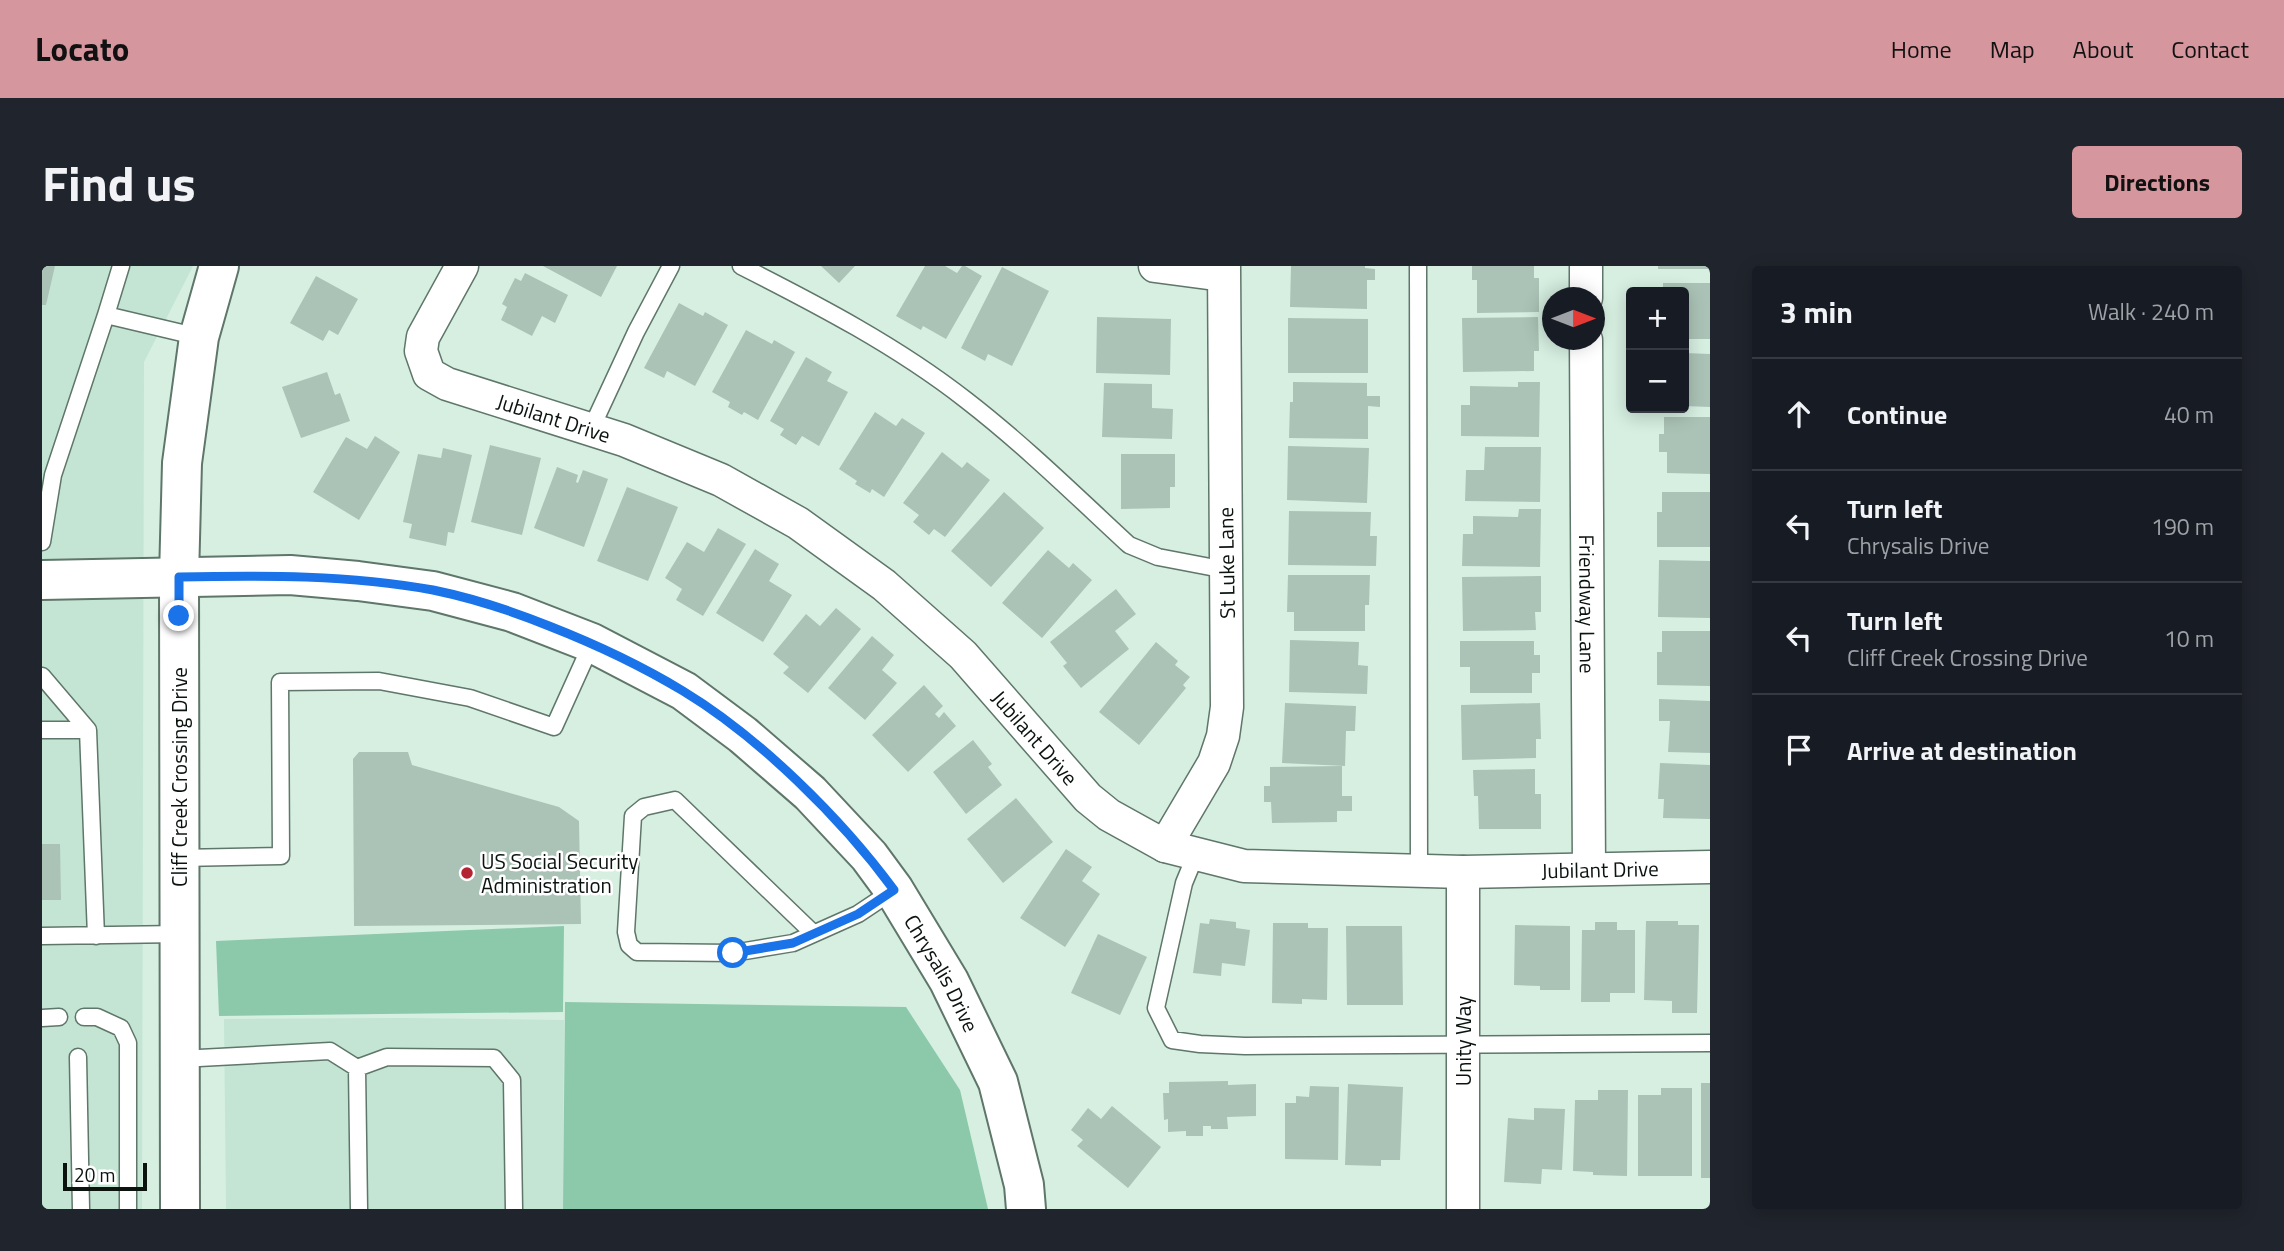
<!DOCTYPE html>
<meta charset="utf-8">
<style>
body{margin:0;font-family:"Titillium Web",sans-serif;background:#20242c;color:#f1f3f6}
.controls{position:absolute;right:21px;top:21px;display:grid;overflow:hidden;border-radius:7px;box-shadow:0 4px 18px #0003}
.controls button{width:63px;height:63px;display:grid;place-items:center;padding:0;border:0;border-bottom:2px solid #363941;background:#171b24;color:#f1f3f6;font:35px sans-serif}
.compass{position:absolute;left:1500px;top:21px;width:63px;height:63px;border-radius:50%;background:#171b24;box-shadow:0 4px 18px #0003;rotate:90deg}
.scale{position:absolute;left:21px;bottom:18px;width:84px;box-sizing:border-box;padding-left:7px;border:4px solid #0b130f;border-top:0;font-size:19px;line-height:24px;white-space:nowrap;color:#0b130f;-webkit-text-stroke:5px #fff;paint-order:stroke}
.stop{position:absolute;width:21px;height:21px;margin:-16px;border:5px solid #1a73e8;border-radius:50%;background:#fff}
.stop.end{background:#1a73e8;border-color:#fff;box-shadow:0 2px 7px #0008}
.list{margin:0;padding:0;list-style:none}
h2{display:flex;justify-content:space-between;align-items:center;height:91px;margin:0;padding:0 28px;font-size:30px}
h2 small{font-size:23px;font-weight:400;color:#9ea1a6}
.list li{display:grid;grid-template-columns:46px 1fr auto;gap:21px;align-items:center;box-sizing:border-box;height:112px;padding:0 28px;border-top:2px solid #363941}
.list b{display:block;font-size:26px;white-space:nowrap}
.list p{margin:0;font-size:23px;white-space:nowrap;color:#9ea1a6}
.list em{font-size:23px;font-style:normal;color:#9ea1a6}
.icon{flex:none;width:38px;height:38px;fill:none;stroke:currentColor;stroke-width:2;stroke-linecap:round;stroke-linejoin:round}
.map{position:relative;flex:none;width:1668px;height:943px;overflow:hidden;border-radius:7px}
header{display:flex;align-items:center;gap:42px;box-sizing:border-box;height:98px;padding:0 35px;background:#d6969e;color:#111}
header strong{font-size:33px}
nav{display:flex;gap:38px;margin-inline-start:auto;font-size:24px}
.intro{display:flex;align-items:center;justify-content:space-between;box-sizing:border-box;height:168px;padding:0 42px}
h1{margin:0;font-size:49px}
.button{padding:18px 32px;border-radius:7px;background:#d6969e;color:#111;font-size:24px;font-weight:700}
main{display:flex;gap:42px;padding:0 42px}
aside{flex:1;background:#171b24;border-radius:7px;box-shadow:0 4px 18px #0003}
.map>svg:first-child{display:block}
.built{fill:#c4e5d3}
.green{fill:#8bc9aa}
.building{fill:#abc3b6}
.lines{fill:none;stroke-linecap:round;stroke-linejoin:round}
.service-casing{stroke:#5f766a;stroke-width:19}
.minor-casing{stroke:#5f766a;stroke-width:35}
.tertiary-casing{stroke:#5f766a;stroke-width:42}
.service{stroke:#fff;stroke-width:16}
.minor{stroke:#fff;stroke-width:32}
.tertiary{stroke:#fff;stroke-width:38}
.route{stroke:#1a73e8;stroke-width:9}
.poi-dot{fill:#b52432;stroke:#fff;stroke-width:2.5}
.labels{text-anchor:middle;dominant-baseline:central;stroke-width:5;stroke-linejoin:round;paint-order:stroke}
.street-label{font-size:21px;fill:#0b130f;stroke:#fff}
.poi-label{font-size:21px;fill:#0b130f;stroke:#fff;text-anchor:start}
</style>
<header>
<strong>Locato</strong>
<nav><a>Home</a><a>Map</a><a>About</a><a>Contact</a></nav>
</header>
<div class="intro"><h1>Find us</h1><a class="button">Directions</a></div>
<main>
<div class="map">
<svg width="1668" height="943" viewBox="0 0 1668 943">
<rect width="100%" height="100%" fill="#d6efe1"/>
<!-- built -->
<path class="built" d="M0,0H151L102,96L100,943H0Z
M359,752L522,754L521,943H184L182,753Z"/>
<!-- green -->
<path class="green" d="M522,660L521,746L177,750L174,675Z
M523,736L864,741L918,824L946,943H521Z"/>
<!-- building -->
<path class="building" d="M0,0H13L4,39H0Z
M501,0H575L559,31Z
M779,0H813L797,17Z
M883,0H903L915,7L920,0H923L940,10L904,73L881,60L879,64L854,50Z
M1249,0H1323V2L1333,3V14H1325V43L1248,41Z
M1430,0H1492V12H1497V46L1435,47V14H1430Z
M1616,0H1668V3H1616Z
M960,1L1007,25L970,100L946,88L943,95L919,82Z
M483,7L526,29L513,57L500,50L490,70L459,54L465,41L460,38L473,12L479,15Z
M274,10L316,33L296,69L287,64L281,75L248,57Z
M1621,17H1668V73H1642V26H1621Z
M637,37L661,50L663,46L686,59L653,120L625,105L622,112L602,102Z
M1055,51L1129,53L1128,109L1054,107Z
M1496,51L1497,85H1492V105L1421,106L1420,52Z
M1246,52L1326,53V107H1246Z
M704,64L730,78L732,74L753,86L716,154L702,146L700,149L686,141L688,136L670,126Z
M1642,87L1668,88V141L1642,140Z
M764,91L790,106L785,115L806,126L777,180L760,170L754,179L738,169L742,163L728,155Z
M285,106L293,129L298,127L308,155L259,172L240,121Z
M1251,116L1325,117V130H1338V141L1326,140V173L1247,172L1248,136H1251Z
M1476,116H1498L1497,171L1419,170V139H1428V120L1476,121Z
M1062,117L1110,118V142L1131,143L1130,173L1060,171Z
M833,146L854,160L860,152L883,167L842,231L830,223L828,227L813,218L815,215L797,203Z
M1622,151H1668V208L1625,207V186H1617V168H1622Z
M333,170L358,186L317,254L271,226L304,171L325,183Z
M448,179L499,192L480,269L429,256Z
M1246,180L1327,182L1325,237L1245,234Z
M1443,181H1499L1498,236L1423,235L1424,204H1442Z
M401,182L430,189L412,267L406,266L404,280L367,272L370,258L361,256L376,188L399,192Z
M900,186L920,202L925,196L948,214L903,271L892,263L887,269L871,256L877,249L861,237Z
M1079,188H1133V221H1128V242L1079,243Z
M515,201L536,209L534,216L536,217L541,204L566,213L542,281L492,262Z
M585,221L636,241L606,315L555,295Z
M962,226L1002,262L949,321L909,285Z
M1620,226H1668V281H1615V246H1620Z
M1477,243H1499L1498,301L1420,300L1421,268H1431V250L1476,251Z
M1247,245L1329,246L1328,270H1335L1334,300L1246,299Z
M676,262L704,278L661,350L634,334L640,323L623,312L645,276L662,286Z
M713,283L737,298L727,315L750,329L721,376L674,347Z
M1006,284L1027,302L1031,297L1050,314L1000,372L960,337Z
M1617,294L1668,295V352L1616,351Z
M1246,309H1328L1327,339H1323V365H1252V346H1245Z
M1499,310V346H1493L1494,364L1421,365L1420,311Z
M1074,323L1094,348L1073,365L1087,383L1039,422L1021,400L1025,397L1008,376Z
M794,342L819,363L766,427L741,407L747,401L731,388L764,348L778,360Z
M1620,365H1668V420L1615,419V386H1620Z
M830,370L852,389L840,404L855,417L823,454L786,422Z
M1248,374L1317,376L1316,399L1326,400L1325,428L1247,426Z
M1418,375H1492V389H1498V407H1490V427H1428V401H1418Z
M1114,376L1136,395L1133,399L1148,411L1141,419L1144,422L1097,479L1057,446Z
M882,419L901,440L893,448L897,452L902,446L914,460L866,506L830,469Z
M1617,433L1668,435V487L1626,486L1628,455H1617Z
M1243,437L1314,440L1313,465H1304L1303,500L1240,497Z
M1498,437L1499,473H1494V492L1420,494L1419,439Z
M931,474L950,498L946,501L960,519L924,548L891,506Z
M317,486H366L370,499L517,541L537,555L539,658L312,660L311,493Z
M1618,497L1668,499V553L1621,552L1622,533H1616Z
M1300,500V530H1310V545H1295V556L1230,557L1229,536H1222V520H1228V501Z
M1493,503V528H1499V563H1437L1436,530H1432L1431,504Z
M974,532L1011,576L961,617L925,573Z
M0,578H18L19,634H0Z
M1024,583L1050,601L1040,615L1058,628L1023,681L978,652Z
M1168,653L1194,656V662L1208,664L1203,700L1180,697L1179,710L1151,707L1158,657L1167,658Z
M1604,655H1636V659H1657L1655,747H1630V735L1602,734Z
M1553,656H1575V664H1593V727H1568V736H1539L1540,664H1553Z
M1231,657H1266V662H1286L1285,734L1260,733V738L1230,737Z
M1473,659L1528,660V724H1498V720L1472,719Z
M1304,660H1360L1361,739H1305Z
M1056,668L1105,691L1078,749L1029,727Z
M1186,815V819L1214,818V850L1185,851L1186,863H1169V860H1161V870H1144V865L1126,866V853L1122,854L1121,827H1127V816Z
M1659,817H1668V912H1659Z
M1306,818L1361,821L1358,894H1339V900L1303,899Z
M1268,820L1297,821L1296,894L1243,893V837H1254V830L1267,831Z
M1619,822H1650V910H1596V829H1619Z
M1556,824H1586L1585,910L1551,909V906L1531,905L1533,834H1556Z
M1070,840L1119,881L1086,922L1035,880L1041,874L1029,864L1046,842L1059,853Z
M1492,842L1523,843L1520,904L1500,903L1499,918L1462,916L1466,852L1492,854Z"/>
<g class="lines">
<defs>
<path id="service" d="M79,0L64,49L157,71
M699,0C776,39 855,80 924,134C981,178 1034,230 1087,279L1116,291L1184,304
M1376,0L1377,605
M549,163L594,66L629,0
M0,276L11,209L64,49
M0,410L46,464L54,670
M0,464H46
M1154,588L1142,617L1114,742L1130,774L1158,778L1203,780L1668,777
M138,592L239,590L238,416L337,415L428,432L512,461L550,377
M771,667L633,534L602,541L591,550L584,666L587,679L595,686L691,687L751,677L816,648L852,624
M0,670L138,668
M42,751H55L79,762L86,777V943
M0,752L17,751
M36,791L39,943
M138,793L288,785L315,802L317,943
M315,802L345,791L452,792L470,814L472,943"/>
<g id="minor">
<path id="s1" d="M420,0L381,71L379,85L387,108L405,118L582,174L679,214L756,257L842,319L921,389L1046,532L1067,549L1123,580L1202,600L1421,606L1668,601"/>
<path d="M1113,0L1181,9"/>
<path d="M1544,0V32"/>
<path id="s2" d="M1544,74L1547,603"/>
<path d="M1123,580L1172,497L1181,470L1185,441L1182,0"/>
<path d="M1421,943V606"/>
</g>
<g id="tertiary">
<path id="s3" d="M0,314L248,309L316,315L391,325L470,346L550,377L642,425L701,469L768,527L827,590L852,624L907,715L956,816L982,919L984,943"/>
<path d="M138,943L137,311L140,197L157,71L177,0"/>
</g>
</defs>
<!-- service casing -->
<use href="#service" class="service-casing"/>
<!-- minor casing -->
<use href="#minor" class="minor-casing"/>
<!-- tertiary casing -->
<use href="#tertiary" class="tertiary-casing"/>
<!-- service -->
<use href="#service" class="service"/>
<!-- minor -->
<use href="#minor" class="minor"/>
<!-- tertiary -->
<use href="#tertiary" class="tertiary"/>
</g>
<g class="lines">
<!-- route -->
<path class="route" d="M137,350V311C222,309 307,309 391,324C430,332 470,345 507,360C553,378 598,399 641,425C717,471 799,552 852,624L816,648L751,677L691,687"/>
</g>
<!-- markers -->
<circle class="poi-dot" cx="425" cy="607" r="7"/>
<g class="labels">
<!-- street labels -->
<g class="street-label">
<text stroke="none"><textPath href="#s1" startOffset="252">Jubilant Drive</textPath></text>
<text transform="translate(1184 297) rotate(-91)">St Luke Lane</text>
<text stroke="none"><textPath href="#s2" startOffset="264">Friendway Lane</textPath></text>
<text stroke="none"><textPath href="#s1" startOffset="840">Jubilant Drive</textPath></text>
<text transform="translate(137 511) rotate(-90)">Cliff Creek Crossing Drive</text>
<text stroke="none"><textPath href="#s1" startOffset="1449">Jubilant Drive</textPath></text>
<text stroke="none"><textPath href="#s3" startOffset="1050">Chrysalis Drive</textPath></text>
<text transform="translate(1421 775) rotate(-90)">Unity Way</text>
</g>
<!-- poi labels -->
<g class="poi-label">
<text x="439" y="595">US Social Security<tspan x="439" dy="24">Administration</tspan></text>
</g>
</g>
</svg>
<div class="controls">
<button>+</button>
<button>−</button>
</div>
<svg class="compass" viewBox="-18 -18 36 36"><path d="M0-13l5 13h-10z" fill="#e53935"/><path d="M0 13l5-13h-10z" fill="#9ea1a6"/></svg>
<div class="scale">20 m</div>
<div class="stop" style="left:691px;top:687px"></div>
<div class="stop end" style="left:137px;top:350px"></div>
</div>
<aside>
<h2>3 min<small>Walk · 240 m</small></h2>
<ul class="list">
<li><svg class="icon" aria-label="ahead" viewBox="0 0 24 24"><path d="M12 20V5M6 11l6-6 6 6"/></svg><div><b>Continue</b></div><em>40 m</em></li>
<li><svg class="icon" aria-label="left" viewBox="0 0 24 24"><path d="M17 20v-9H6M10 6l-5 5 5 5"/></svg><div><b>Turn left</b><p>Chrysalis Drive</p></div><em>190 m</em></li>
<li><svg class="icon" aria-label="left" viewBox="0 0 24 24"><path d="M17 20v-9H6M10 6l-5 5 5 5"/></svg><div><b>Turn left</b><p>Cliff Creek Crossing Drive</p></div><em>10 m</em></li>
<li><svg class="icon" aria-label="arrive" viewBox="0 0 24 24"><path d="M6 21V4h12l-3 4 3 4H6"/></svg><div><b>Arrive at destination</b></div></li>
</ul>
</aside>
</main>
